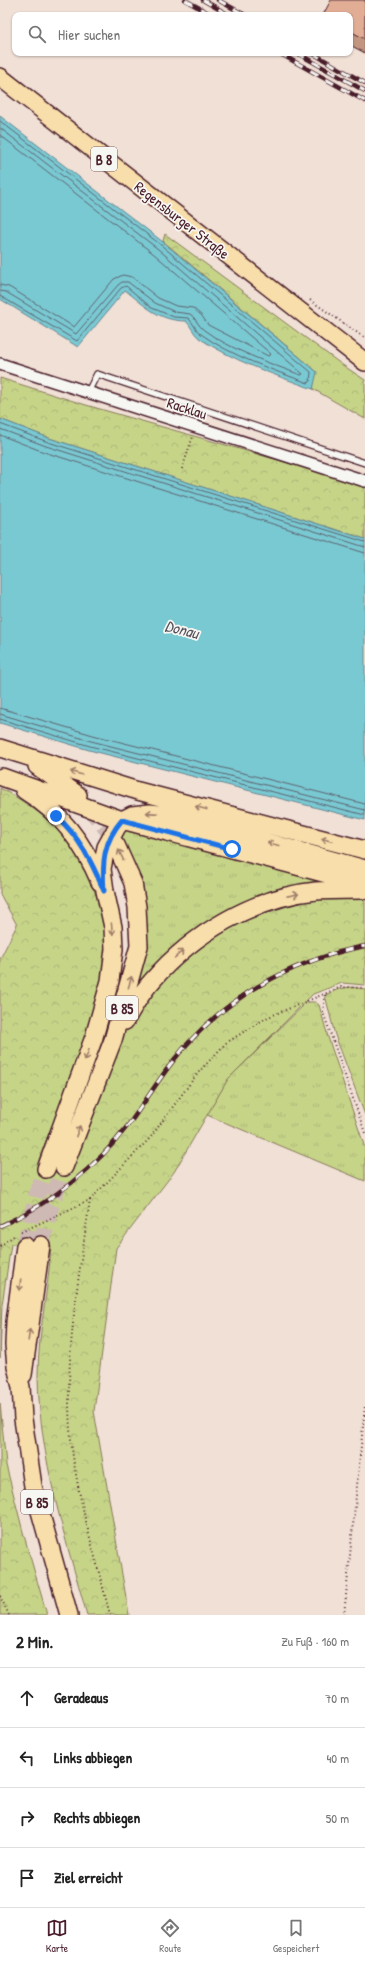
<!DOCTYPE html>
<html lang="de">
<meta charset="utf-8">
<style>
body{margin:0;font-family:"Patrick Hand",sans-serif;background:#f6f6f6;color:#222}
.stop{position:absolute;width:12px;height:12px;margin:-9px;border:3px solid #1a73e8;border-radius:50%;background:#fff}
.stop.end{background:#1a73e8;border-color:#fff;box-shadow:0 1px 4px #0008}
.list{margin:0;padding:0;list-style:none}
h2{display:flex;justify-content:space-between;align-items:center;height:52px;margin:0;padding:0 16px;font-size:17px}
h2 small{font-size:13px;font-weight:400;color:#767676}
.list li{display:grid;grid-template-columns:26px 1fr auto;gap:12px;align-items:center;box-sizing:border-box;height:60px;padding:0 16px;border-top:1px solid #e0e0e0}
.list b{display:block;font-size:15px;white-space:nowrap}
.list em{font-size:13px;font-style:normal;color:#767676}
.icon{flex:none;width:22px;height:22px;fill:none;stroke:currentColor;stroke-width:2;stroke-linecap:round;stroke-linejoin:round}
.map{position:relative;flex:none;width:365px;height:1615px;overflow:hidden}
.search{position:absolute;background:#fff;box-shadow:0 1px 3px #0004;left:12px;right:12px;top:12px;height:44px;display:flex;align-items:center;gap:10px;box-sizing:border-box;padding:0 14px;border-radius:8px;color:#767676;font-size:15px}
.sheet{height:292px;background:#fff}
nav{display:flex;justify-content:space-around;align-items:center;box-sizing:border-box;height:56px;border-top:1px solid #e0e0e0;background:#fff;font-size:11px;color:#767676}
nav a{display:grid;justify-items:center;gap:2px}
nav .on{color:#4a1f2b}
.map>svg:first-child{display:block}
.grass{fill:url(#grass-tufts);stroke:#887a5a}
.forest{fill:url(#forest-crowns);stroke:#887a5a}
.water{fill:#79c9d3;stroke:#668590}
.lines{fill:none;stroke-linecap:round;stroke-linejoin:round}
.shore{stroke:#5d636e;stroke-width:1}
.primary-tunnel{stroke:#cfb9b4;stroke-width:17;stroke-dasharray:17 8;stroke-linecap:butt}
.service-casing{stroke:#4a1f2b;stroke-width:8}
.minor-casing{stroke:#4a1f2b;stroke-width:14}
.primary-casing{stroke:#4a1f2b;stroke-width:20}
.path{stroke:#4a1f2b;stroke-width:2;stroke-dasharray:1 3;stroke-linecap:butt}
.service{stroke:#f6f6f2;stroke-width:5.5}
.minor{stroke:#f6f6f2;stroke-width:11}
.primary{stroke:#f8deab;stroke-width:17}
.rail-casing{stroke:#4a1f2b;stroke-width:4.5}
.rail{stroke:#f6f6f2;stroke-width:3;stroke-dasharray:9;stroke-linecap:butt}
.wall{fill:#c29680;stroke:#4a1f2b}
.building{fill:#e1ae95;stroke:#4a1f2b}
.oneway{stroke:#a17e6b}
.route{stroke:#1a73e8;stroke-width:5}
.labels{text-anchor:middle;dominant-baseline:central;stroke-width:3.5;stroke-linejoin:round;paint-order:stroke}
.shield{fill:#f6f6f2;stroke:#7e6067;stroke-width:1}
.shield-label{font-size:14px;font-weight:bold;fill:#4a1f2b}
.street-label{font-size:15px;fill:#4a1f2b;stroke:#f6f6f2}
.water-label{font-size:16px;font-style:italic;fill:#58525d;stroke:#f6f6f2}
</style>
<div class="map">
<svg width="365" height="1615" viewBox="0 0 365 1615">
<defs>
<pattern id="grass-tufts" width="24" height="20" patternUnits="userSpaceOnUse"><rect width="24" height="20" fill="#c6d488"/><path d="M3 7l-1-3M5 7V3M7 7l1-3M15 17l-1-3M17 17v-4M19 17l1-3" fill="none" stroke="#acb676"/></pattern>
<pattern id="forest-crowns" width="20" height="18" patternUnits="userSpaceOnUse"><rect width="20" height="18" fill="#c6d488"/><path d="M2 6a3 3 0 1 1 6 0M12 15a3 3 0 1 1 6 0" fill="none" stroke="#acb676"/></pattern>
</defs>
<rect width="100%" height="100%" fill="#f0e0d6"/>
<filter id="ink" filterUnits="userSpaceOnUse"><feTurbulence type="fractalNoise" baseFrequency=".025" numOctaves="2"/><feDisplacementMap in="SourceGraphic" scale="8" xChannelSelector="R" yChannelSelector="G"/><feConvolveMatrix kernelMatrix="1 2 1 2 8 2 1 2 1" color-interpolation-filters="sRGB"/></filter>
<g filter="url(#ink)">
<!-- grass -->
<path class="grass" d="M127,827L348,884L284,893L134,991L142,959L120,836Z
M350,987L365,989V1115L335,1035L325,995L339,989Z
M307,1002H315L319,1005L328,1037L365,1148V1181L207,1115L228,1079Z"/>
<!-- forest -->
<path class="forest" d="M165,234L341,364L365,380V419L313,389L316,371L163,241Z
M0,378L86,405L365,485V539L49,438L0,419Z
M0,788C42,811 69,834 89,878C99,901 108,927 107,952C107,972 100,991 94,1011C83,1047 69,1083 55,1119C49,1134 41,1151 37,1167L70,1170L120,1036L136,1009L195,946L233,925L272,911L304,901L357,896L365,897V985L342,983L313,994L228,1079L174,1172L116,1248L94,1411L129,1615H87C65,1537 39,1457 38,1375C38,1332 49,1288 51,1245L11,1244L2,1305L0,1358V959L17,925L0,894Z
M0,1403L6,1465L23,1532L47,1615H0Z"/>
<!-- water -->
<path class="water" d="M0,116L163,242L317,372L313,389C275,375 233,361 199,338C193,333 191,326 186,321C159,321 145,306 125,290L78,347L0,299Z
M0,419L49,438L365,539V820L89,750L0,723Z"/>
<g class="lines">
<!-- shore -->
<path class="shore" d="M0,121L161,245L311,372L310,382L308,383C273,370 231,356 201,334C195,330 194,323 188,318L174,317L152,308L126,286L121,288L77,341L0,296
M0,128L158,249L303,374L301,375C271,364 229,349 204,330C198,326 196,318 190,314L175,312L155,303L128,282H122L118,285L76,334L6,292L0,291
M0,135L154,254L271,354L268,356L208,325L202,316L193,308L176,306L158,298L132,277L123,275L114,279L74,327L9,287L0,285
M0,424L48,442L365,542
M0,429L46,446L365,547
M0,435L44,452L365,553
M0,708L93,735L365,804
M0,714L91,741L365,810
M0,719L90,746L365,815"/>
<!-- primary-tunnel -->
<path class="primary-tunnel" d="M87,805L107,829L116,845
M41,1245L51,1206L64,1167
M25,1246L37,1194L46,1169"/>
<defs>
<path id="service" d="M88,392L97,374L365,463"/>
<path id="minor" d="M0,364L365,481"/>
<path id="primary" d="M0,77L365,362
M0,748L138,791L365,850
M37,766L78,795
M2,777L122,820L365,884
M24,790C61,813 83,842 100,882
M125,1021C133,1007 141,993 152,981C192,934 254,897 316,891C332,890 349,890 365,890
M64,1167L113,1040L139,946L137,907L133,883L116,845
M46,1169L94,1037L110,981L114,949L113,927L105,891L102,869L106,847L117,827L122,820L132,815L150,813L168,815L365,869
M25,1246L15,1322L14,1345L16,1366L21,1387L23,1419L33,1486L69,1615
M23,1375L41,1245"/>
</defs>
<!-- service casing -->
<use href="#service" class="service-casing"/>
<!-- minor casing -->
<use href="#minor" class="minor-casing"/>
<!-- primary casing -->
<use href="#primary" class="primary-casing"/>
<!-- path -->
<path class="path" d="M310,300L365,338
M182,469L193,436
M325,995L323,1012L365,1133
M90,1200C79,1276 65,1352 70,1429C75,1492 95,1554 110,1615
M21,1232L90,1200L150,1138L197,1074L226,1043L266,1018L341,987L365,988
M0,1246L15,1235
M0,1596L9,1615
M344,1615L365,1406"/>
<!-- service -->
<use href="#service" class="service"/>
<!-- minor -->
<use href="#minor" class="minor"/>
<!-- primary -->
<use href="#primary" class="primary"/>
<defs>
<path id="rail" d="M185,0L212,15
M203,0L229,15
M218,0L245,15
M279,53L365,101
M297,53L365,91
M312,53L365,83
M0,1226C50,1204 96,1168 129,1124C150,1095 167,1065 192,1039C238,990 300,959 365,946"/>
</defs>
<!-- rail casing -->
<use href="#rail" class="rail-casing"/>
<!-- rail -->
<use href="#rail" class="rail"/>
</g>
<!-- wall -->
<path class="wall" d="M365,0V53L350,45V15Z"/>
<!-- building -->
<path class="building" d="M331,0H365V39L350,31V15H323Z"/>
<!-- one-way arrows -->
<defs><path id="oneway-shaft" d="M-6 0H5M1.5-3L5.5 0L1.5 3" fill="none" stroke-width="1.6" stroke-linecap="round" stroke-linejoin="round"/></defs>
<g class="oneway">
<use href="#oneway-shaft" transform="translate(76 773) rotate(-163)"/>
<use href="#oneway-shaft" transform="translate(201 808) rotate(-165)"/>
<use href="#oneway-shaft" transform="translate(152 813) rotate(-176)"/>
<use href="#oneway-shaft" transform="translate(327 840) rotate(-166)"/>
<use href="#oneway-shaft" transform="translate(273 844) rotate(-165)"/>
<use href="#oneway-shaft" transform="translate(121 855) rotate(-116)"/>
<use href="#oneway-shaft" transform="translate(293 895) rotate(-11)"/>
<use href="#oneway-shaft" transform="translate(112 929) rotate(84)"/>
<use href="#oneway-shaft" transform="translate(179 954) rotate(-42)"/>
<use href="#oneway-shaft" transform="translate(130 982) rotate(-74)"/>
<use href="#oneway-shaft" transform="translate(87 1055) rotate(110)"/>
<use href="#oneway-shaft" transform="translate(78 1131) rotate(-69)"/>
<use href="#oneway-shaft" transform="translate(20 1285) rotate(97)"/>
<use href="#oneway-shaft" transform="translate(29 1335) rotate(-82)"/>
</g>
</g>
<g class="lines" filter="url(#ink)">
<!-- route -->
<path class="route" d="M56,816C80,837 92,863 104,891C102,863 103,842 122,820L232,849"/>
</g>
<g class="labels">
<!-- shield labels -->
<g class="shield">
<rect x="91" y="147" width="26" height="24" rx="3"/>
<rect x="106" y="996" width="32" height="24" rx="3"/>
<rect x="21" y="1490" width="32" height="24" rx="3"/>
</g>
<g class="shield-label">
<text x="104" y="159">B 8</text>
<text x="122" y="1008">B 85</text>
<text x="37" y="1502">B 85</text>
</g>
<!-- street labels -->
<g class="street-label">
<text transform="translate(182 220) rotate(38)">Regensburger Straße</text>
<text transform="translate(187 408) rotate(18)">Racklau</text>
</g>
<!-- water labels -->
<g class="water-label">
<text transform="translate(182 629) rotate(14)">Donau</text>
</g>
</g>
</svg>
<div class="stop" style="left:232px;top:849px"></div>
<div class="stop end" style="left:56px;top:816px"></div>
<div class="search"><svg class="icon" aria-label="search" viewBox="0 0 24 24"><circle cx="10" cy="10" r="6"/><path d="M15 15l6 6"/></svg>Hier suchen</div>
</div>
<section class="sheet">
<h2>2 Min.<small>Zu Fuß · 160 m</small></h2>
<ul class="list">
<li><svg class="icon" aria-label="ahead" viewBox="0 0 24 24"><path d="M12 20V5M6 11l6-6 6 6"/></svg><div><b>Geradeaus</b></div><em>70 m</em></li>
<li><svg class="icon" aria-label="left" viewBox="0 0 24 24"><path d="M17 20v-9H6M10 6l-5 5 5 5"/></svg><div><b>Links abbiegen</b></div><em>40 m</em></li>
<li><svg class="icon" aria-label="right" viewBox="0 0 24 24"><path d="M7 20v-9h11M14 6l5 5-5 5"/></svg><div><b>Rechts abbiegen</b></div><em>50 m</em></li>
<li><svg class="icon" aria-label="arrive" viewBox="0 0 24 24"><path d="M6 21V4h12l-3 4 3 4H6"/></svg><div><b>Ziel erreicht</b></div></li>
</ul>
</section>
<nav>
<a class="on"><svg class="icon" aria-label="map" viewBox="0 0 24 24"><path d="M3 6l6-2 6 2 6-2v14l-6 2-6-2-6 2zM9 4v14M15 6v14"/></svg>Karte</a>
<a><svg class="icon" aria-label="directions" viewBox="0 0 24 24"><path d="M12 3l9 9-9 9-9-9zM9 14v-3h6M13 9l2 2-2 2"/></svg>Route</a>
<a><svg class="icon" aria-label="saved" viewBox="0 0 24 24"><path d="M7 4h10v16l-5-4-5 4z"/></svg>Gespeichert</a>
</nav>
